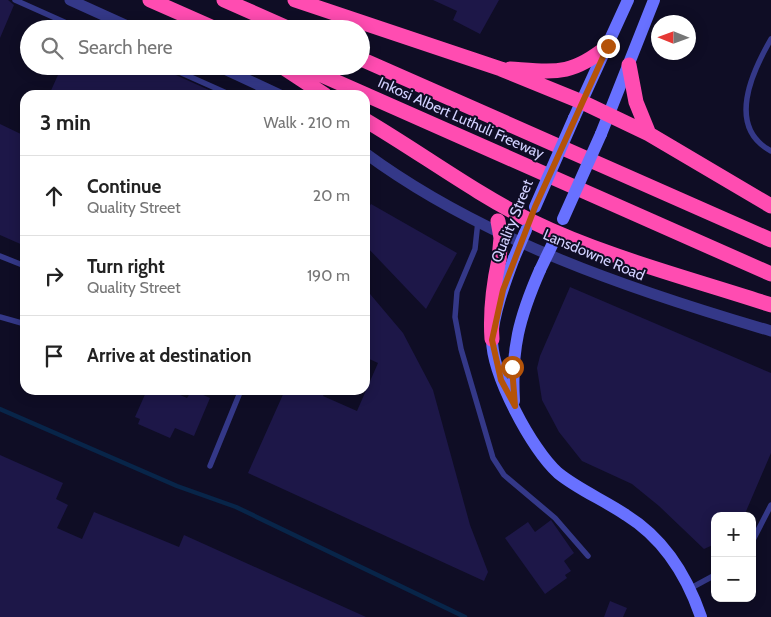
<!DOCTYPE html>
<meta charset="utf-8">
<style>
body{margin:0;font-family:Cabin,sans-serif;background:#f6f6f6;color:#222}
.controls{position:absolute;right:15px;bottom:15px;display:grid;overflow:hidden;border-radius:10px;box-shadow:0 2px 12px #0003}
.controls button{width:45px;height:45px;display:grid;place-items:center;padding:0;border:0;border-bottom:1px solid #e0e0e0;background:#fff;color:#222;font:25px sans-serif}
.compass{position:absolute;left:651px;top:15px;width:45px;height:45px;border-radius:50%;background:#fff;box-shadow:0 2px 12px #0003;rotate:271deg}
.stop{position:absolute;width:15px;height:15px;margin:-11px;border:4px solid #b45309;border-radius:50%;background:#fff}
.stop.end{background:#b45309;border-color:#fff;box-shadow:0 1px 5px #0008}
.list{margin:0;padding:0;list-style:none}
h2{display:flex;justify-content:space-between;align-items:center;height:65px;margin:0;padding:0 20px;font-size:21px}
h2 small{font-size:16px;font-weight:400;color:#767676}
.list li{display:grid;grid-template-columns:32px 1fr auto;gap:15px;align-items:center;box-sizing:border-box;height:80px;padding:0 20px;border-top:1px solid #e0e0e0}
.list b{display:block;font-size:19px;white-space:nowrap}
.list p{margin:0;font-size:16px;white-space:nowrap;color:#767676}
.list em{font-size:16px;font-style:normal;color:#767676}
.icon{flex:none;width:28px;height:28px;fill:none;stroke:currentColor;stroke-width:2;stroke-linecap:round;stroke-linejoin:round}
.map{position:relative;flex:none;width:771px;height:617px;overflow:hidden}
.search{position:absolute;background:#fff;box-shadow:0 2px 12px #0003;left:20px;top:20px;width:350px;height:55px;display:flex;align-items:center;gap:12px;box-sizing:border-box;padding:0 18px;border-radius:28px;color:#767676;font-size:19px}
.panel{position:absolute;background:#fff;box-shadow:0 2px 12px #0003;left:20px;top:90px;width:350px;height:305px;border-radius:15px}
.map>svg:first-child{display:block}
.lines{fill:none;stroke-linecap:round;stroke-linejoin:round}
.stream{stroke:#082549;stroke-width:4.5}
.building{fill:#1d1748}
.lane{stroke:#343888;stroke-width:5.5}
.street{stroke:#343888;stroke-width:11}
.secondary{stroke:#6871ff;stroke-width:12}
.highway{stroke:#ff4cb1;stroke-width:15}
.secondary-bridge{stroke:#6871ff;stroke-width:12}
.highway-bridge{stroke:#ff4cb1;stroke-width:15}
.route{stroke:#b45309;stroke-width:6}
.labels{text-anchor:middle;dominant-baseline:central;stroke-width:4;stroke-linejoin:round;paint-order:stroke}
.street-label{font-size:15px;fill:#d2d1ff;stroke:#0f0d25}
</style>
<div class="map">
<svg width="771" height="617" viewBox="0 0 771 617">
<rect width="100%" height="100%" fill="#0f0d25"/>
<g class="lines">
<!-- stream -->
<path class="stream" d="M0,409L177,486L236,507L465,617"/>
</g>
<!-- building -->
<path class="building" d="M0,0H8L14,5L0,38Z
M433,0H499L480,34L453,20L457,11Z
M62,66H156L220,95H49Z
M0,124L25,136V246L0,235Z
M371,204L457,253L426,309L365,245V213Z
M570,287L771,373V453L744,516H715V544L704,549L659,506L632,484L582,461L559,432L542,400L537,368L540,356Z
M365,288L403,333L433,390L470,525L488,572L484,581L248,473L285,390H326L323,396L357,411L378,363L365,357Z
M147,390H169L187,398L192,390L210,398L194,436L175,428L170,438L138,424L140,419L135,417Z
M0,455L63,483L56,499L68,505L57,528L82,539L94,512L179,547L184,535L366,617H0Z
M551,520L574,553L564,561L571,571L565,575L567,578L545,594L505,538L528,522L535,532Z
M610,601L627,608L623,617H604Z"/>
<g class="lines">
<!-- lane -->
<path class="lane" d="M15,0L80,29
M771,39C752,72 726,127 771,151
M166,66L231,95
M478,221L475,249L457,292L455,317L461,349L493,458L504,475L555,518L588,556
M0,256L25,266
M0,317L25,324
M210,466L241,390
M752,542L771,505
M691,588L715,575"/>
<!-- street -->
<path class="street" d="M70,0L134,29
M218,66L280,95
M365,153C483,240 631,290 771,331"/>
<!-- secondary -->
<path class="secondary" d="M574,118L628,0
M601,134L654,0
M514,258C505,282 493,314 492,339C492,375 532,450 558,473C579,490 604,500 626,515C663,538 687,576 701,617
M514,401C511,349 519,318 540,270"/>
<!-- highway -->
<path class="highway" d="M150,0L216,29
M224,0L290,29
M295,0L501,69L582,102L649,134L771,206
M361,59L771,240
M629,65L636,102L649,134
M281,66L325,95
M301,66L771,274
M510,69C556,72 571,76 608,46
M365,120C421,153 473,192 531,221C605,257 692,279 771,305
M492,339C490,311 493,287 499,259"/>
<!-- secondary-bridge -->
<path class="secondary-bridge" d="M535,207L574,118
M563,219L601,134
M514,258L526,230
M540,270L553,243"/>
<!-- highway-bridge -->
<path class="highway-bridge" d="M498,221L501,238L499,259"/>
</g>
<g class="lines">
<!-- route -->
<path class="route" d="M512,367L515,406L501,380L492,340L503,290L535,207L608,46"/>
</g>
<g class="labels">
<!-- street labels -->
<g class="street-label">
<text transform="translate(461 118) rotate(24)">Inkosi Albert Luthuli Freeway</text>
<text transform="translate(512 221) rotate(-68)">Quality Street</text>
<text transform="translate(594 255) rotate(23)">Lansdowne Road</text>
</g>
</g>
</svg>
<div class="controls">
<button>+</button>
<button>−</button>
</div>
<svg class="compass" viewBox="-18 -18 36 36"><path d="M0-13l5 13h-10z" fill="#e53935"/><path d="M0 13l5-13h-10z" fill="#767676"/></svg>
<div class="stop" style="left:512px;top:367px"></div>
<div class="stop end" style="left:608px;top:46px"></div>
<div class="search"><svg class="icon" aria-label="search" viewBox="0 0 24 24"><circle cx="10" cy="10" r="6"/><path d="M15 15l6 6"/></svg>Search here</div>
<section class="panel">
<h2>3 min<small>Walk · 210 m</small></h2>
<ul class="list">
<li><svg class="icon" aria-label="ahead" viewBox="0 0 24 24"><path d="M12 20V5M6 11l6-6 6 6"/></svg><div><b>Continue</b><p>Quality Street</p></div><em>20 m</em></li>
<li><svg class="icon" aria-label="right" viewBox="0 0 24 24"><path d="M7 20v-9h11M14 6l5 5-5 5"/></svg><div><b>Turn right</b><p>Quality Street</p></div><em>190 m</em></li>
<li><svg class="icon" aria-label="arrive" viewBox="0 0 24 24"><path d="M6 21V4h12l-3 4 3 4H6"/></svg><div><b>Arrive at destination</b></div></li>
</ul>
</section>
</div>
